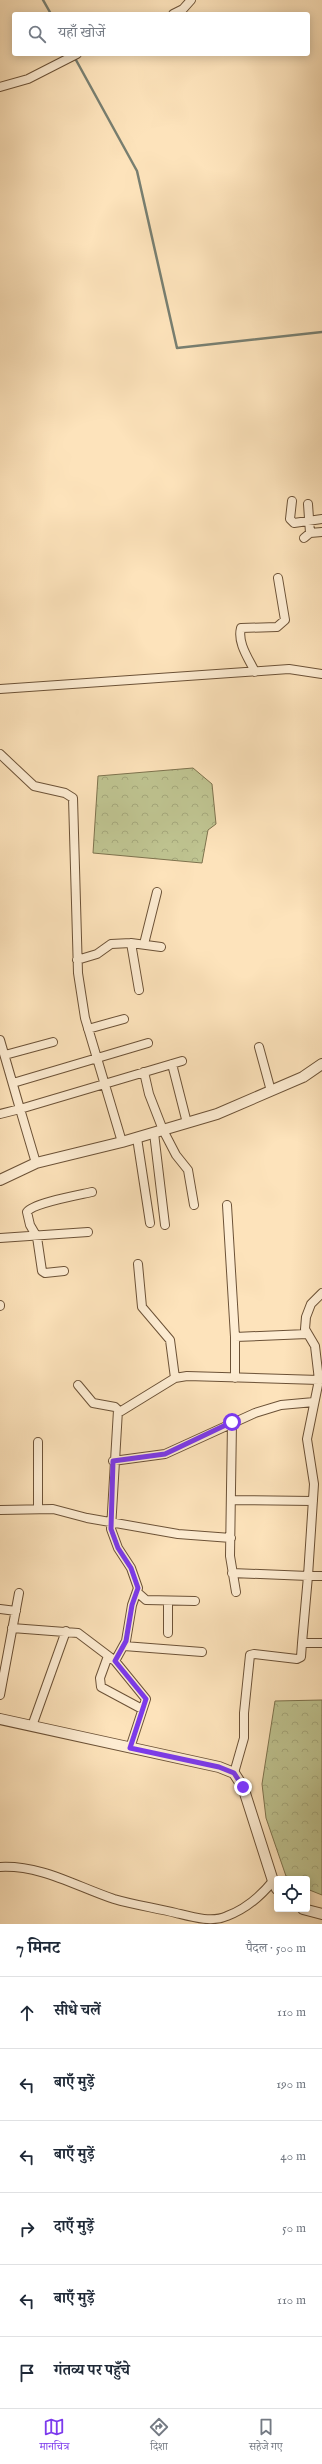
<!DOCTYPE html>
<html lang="hi">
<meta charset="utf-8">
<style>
body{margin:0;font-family:"IM FELL English","Noto Serif Devanagari",serif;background:#f2f2f3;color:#1f2937}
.controls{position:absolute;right:12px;bottom:12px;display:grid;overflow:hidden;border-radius:4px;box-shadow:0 2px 10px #0003}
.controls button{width:36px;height:36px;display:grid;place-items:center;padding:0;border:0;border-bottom:1px solid #e0e1e3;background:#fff;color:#1f2937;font:20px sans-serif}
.stop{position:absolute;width:12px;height:12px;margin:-9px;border:3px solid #7c3aed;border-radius:50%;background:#fff}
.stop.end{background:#7c3aed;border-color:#fff;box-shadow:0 1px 4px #0008}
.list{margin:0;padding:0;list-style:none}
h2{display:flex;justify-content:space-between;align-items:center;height:52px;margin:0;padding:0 16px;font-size:17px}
h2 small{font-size:13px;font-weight:400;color:#747a83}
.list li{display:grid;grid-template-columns:26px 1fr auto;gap:12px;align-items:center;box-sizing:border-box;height:72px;padding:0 16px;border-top:1px solid #e0e1e3}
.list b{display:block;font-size:15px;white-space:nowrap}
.list em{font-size:13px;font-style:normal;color:#747a83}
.icon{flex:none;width:22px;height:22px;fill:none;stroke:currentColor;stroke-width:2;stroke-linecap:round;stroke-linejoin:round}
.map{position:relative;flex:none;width:322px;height:1924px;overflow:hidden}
.search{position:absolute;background:#fff;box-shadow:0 2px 10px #0003;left:12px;right:12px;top:12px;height:44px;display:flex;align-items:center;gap:10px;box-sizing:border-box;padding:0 14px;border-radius:4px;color:#747a83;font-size:15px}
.sheet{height:484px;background:#fff}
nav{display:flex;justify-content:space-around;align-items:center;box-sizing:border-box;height:56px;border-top:1px solid #e0e1e3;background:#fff;font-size:11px;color:#747a83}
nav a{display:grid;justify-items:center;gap:2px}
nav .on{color:#7c3aed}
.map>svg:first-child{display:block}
.forest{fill:url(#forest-crowns);stroke:#7e734e}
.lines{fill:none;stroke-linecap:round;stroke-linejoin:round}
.stream{stroke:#787f71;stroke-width:2.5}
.minor-casing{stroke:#6c5237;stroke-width:10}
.tertiary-casing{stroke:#6c5237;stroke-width:12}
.minor{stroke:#feedd3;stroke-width:8}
.tertiary{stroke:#feedd3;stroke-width:10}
.route{stroke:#7c3aed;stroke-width:5}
</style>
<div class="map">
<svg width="322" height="1924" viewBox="0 0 322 1924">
<defs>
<pattern id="forest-crowns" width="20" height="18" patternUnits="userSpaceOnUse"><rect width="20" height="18" fill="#bfc491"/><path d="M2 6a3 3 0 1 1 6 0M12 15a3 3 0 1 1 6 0" fill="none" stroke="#a5a87c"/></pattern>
</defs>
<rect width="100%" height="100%" fill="#fde3bb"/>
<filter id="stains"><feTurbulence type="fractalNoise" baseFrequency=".005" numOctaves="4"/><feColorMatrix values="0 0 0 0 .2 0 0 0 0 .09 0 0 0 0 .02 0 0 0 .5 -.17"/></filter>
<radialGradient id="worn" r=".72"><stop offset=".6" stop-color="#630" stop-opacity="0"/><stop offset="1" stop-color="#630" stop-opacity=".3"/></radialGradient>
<!-- forest -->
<path class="forest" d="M193,768L212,784L216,824L208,830L202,863L93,853L98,776Z
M322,1700V1895L307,1889V1879H287L266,1818L262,1784L275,1701Z"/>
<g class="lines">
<!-- stream -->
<path class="stream" d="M43,0L51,14
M76,60L137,171L177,348L322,332"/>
<defs>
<path id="minor" d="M173,14L183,9L191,0
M0,87L28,79L77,54
M292,501L290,519L294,523L322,519
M308,504L310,533
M304,538L310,533L322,532
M255,672C249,659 237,643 241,628L277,627L285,620L278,578
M0,689L289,669L322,674
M0,754L34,786L65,793L73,798L78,973L85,1018L122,1142
M131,943L139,990
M144,944L157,892
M77,960L97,954L111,944L131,943L161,947
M88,1029L124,1019
M0,1040L20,1109L182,1061
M259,1047L271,1091
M5,1055L53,1042
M172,1064L187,1123
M144,1072L149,1094L163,1130L176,1155L188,1170L194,1205
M13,1083L148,1043
M0,1114L20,1109L36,1163
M154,1133L165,1225
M137,1138L150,1223
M227,1205L235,1337
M0,1238L88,1232
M138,1264L142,1307L170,1340L175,1378L187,1376L319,1380L307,1439L314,1484L308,1576L232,1573
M64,1271L45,1273L42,1271L37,1237L30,1225L27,1212C33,1203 79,1195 92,1192
M322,1293L311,1304L306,1317L305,1329L315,1346L319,1380L322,1379
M0,1305V1306
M235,1378V1337L307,1334
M78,1385L93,1403L115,1407L118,1410L111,1529L118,1548L131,1568L138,1588L132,1605L126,1641L115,1661
M118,1413L175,1378
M232,1422L230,1556L236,1592
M38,1442V1508
M113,1461L165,1454L255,1413L281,1405L314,1402
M231,1500L313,1501
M0,1510L53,1509L87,1518L178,1534L231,1538
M137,1592L146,1600L195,1601
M0,1609L16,1611
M12,1628L78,1633L115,1661L146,1699L130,1748
M168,1633V1601
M302,1643L308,1576H322
M124,1646L202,1652
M108,1656L100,1678L101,1687L142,1709
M0,1695L19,1593
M32,1726L66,1631
M234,1773L244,1738V1713L250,1655L254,1654L297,1659L301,1657L302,1643H322
M0,1867C42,1865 75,1886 114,1899C134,1905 156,1908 176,1913C192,1917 212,1923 227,1916C246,1909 260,1897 273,1881"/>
<path id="tertiary" d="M0,1180L36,1163L122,1142L217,1114L303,1077L322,1064
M0,1719L219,1767L234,1773L243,1787L273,1881L277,1889
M303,1909L322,1914"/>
</defs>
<!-- minor casing -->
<use href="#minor" class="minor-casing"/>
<!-- tertiary casing -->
<use href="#tertiary" class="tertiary-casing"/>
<!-- minor -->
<use href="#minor" class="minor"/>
<!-- tertiary -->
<use href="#tertiary" class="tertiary"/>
</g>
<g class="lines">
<!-- route -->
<path class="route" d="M232,1422L165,1454L113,1461L111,1529L118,1548L131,1568L138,1588L132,1605L126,1641L115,1661L146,1699L130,1748L219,1767L234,1773L243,1787"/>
</g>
<rect width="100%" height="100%" filter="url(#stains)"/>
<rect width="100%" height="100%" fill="url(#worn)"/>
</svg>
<div class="controls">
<button><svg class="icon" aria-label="locate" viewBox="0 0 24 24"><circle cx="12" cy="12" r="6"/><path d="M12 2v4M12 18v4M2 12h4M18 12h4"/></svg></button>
</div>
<div class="stop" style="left:232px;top:1422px"></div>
<div class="stop end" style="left:243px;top:1787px"></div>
<div class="search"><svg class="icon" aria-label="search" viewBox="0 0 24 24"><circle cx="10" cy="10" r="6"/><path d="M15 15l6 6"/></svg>यहाँ खोजें</div>
</div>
<section class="sheet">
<h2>7 मिनट<small>पैदल · 500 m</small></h2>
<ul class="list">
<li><svg class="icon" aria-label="ahead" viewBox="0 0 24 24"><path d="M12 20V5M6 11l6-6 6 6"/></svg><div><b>सीधे चलें</b></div><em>110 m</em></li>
<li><svg class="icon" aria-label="left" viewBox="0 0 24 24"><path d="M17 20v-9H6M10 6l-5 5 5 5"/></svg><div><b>बाएँ मुड़ें</b></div><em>190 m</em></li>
<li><svg class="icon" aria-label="left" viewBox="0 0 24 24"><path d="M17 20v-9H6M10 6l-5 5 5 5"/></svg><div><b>बाएँ मुड़ें</b></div><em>40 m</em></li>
<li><svg class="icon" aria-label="right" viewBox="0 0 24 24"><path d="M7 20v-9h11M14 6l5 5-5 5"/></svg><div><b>दाएँ मुड़ें</b></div><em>50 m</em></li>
<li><svg class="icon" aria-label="left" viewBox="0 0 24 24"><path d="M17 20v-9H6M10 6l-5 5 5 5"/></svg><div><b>बाएँ मुड़ें</b></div><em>110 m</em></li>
<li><svg class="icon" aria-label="arrive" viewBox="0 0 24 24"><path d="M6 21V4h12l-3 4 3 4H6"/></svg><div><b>गंतव्य पर पहुँचे</b></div></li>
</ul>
</section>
<nav>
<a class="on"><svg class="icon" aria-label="map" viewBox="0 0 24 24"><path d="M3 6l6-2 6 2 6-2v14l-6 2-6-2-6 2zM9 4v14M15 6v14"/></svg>मानचित्र</a>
<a><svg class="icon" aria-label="directions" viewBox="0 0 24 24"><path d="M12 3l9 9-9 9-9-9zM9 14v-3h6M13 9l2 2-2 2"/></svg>दिशा</a>
<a><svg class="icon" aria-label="saved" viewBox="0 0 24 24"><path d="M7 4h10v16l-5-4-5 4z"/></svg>सहेजे गए</a>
</nav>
